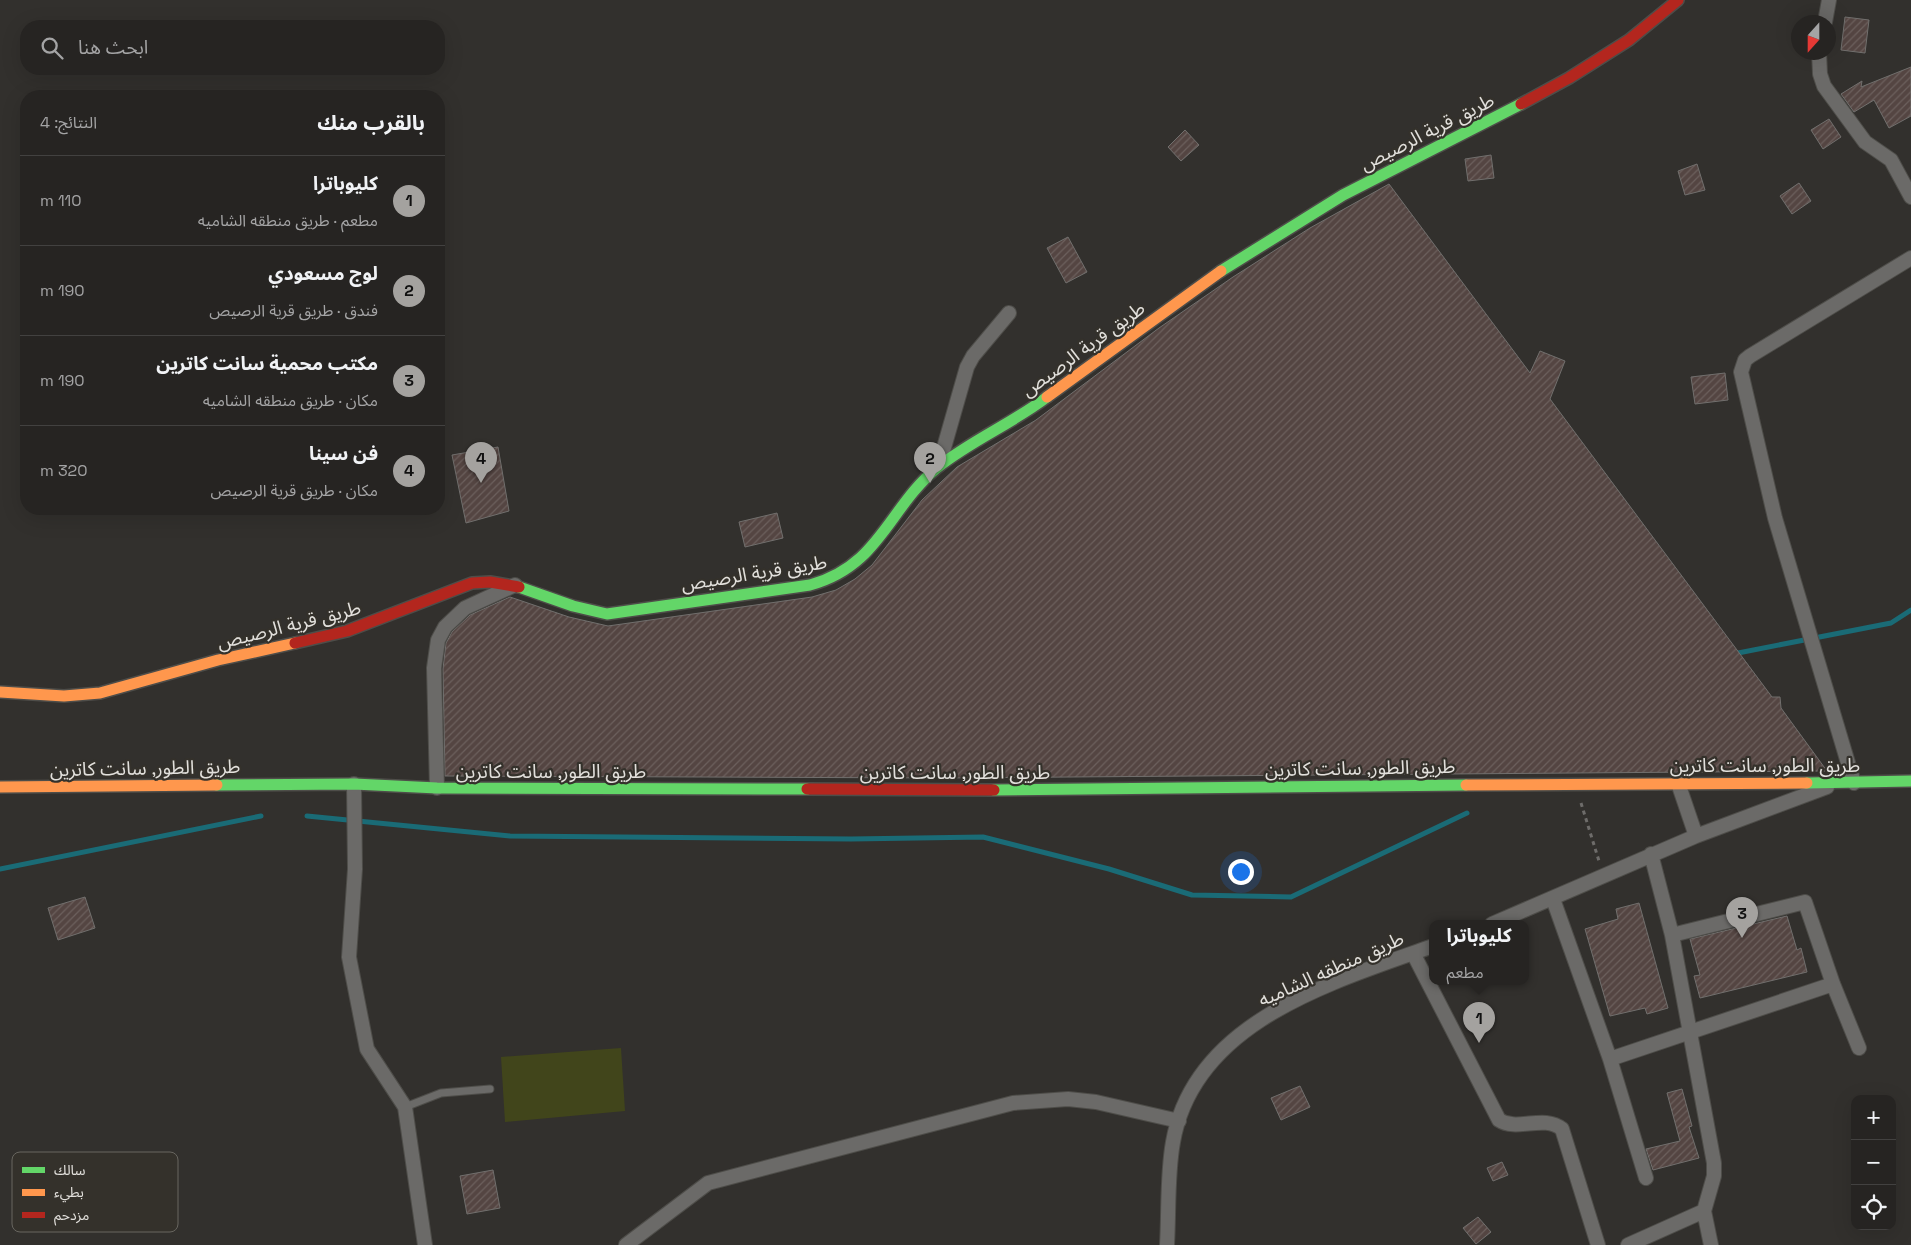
<!DOCTYPE html>
<html lang="ar">
<meta charset="utf-8">
<style>
body{margin:0;font-family:"Space Grotesk","Noto Sans Arabic",sans-serif;background:#32302f;color:#f1f3f6;direction:rtl}
.controls{position:absolute;right:15px;bottom:15px;display:grid;overflow:hidden;border-radius:10px;box-shadow:0 5px 20px #0002}
.controls button{width:45px;height:45px;display:grid;place-items:center;padding:0;border:0;border-bottom:1px solid #424140;background:#262422;color:#f1f3f6;font:25px sans-serif}
.compass{position:absolute;left:1791px;top:15px;width:45px;height:45px;border-radius:50%;background:#262422;box-shadow:0 5px 20px #0002;rotate:201deg}
.you{position:absolute;left:1240px;top:871px;width:18px;height:18px;margin:-12px;border:4px solid #fff;border-radius:50%;background:#1a73e8;box-shadow:0 0 0 8px #1a73e833}
.badge{display:grid;place-items:center;width:32px;height:32px;border-radius:50%;background:#a4a29f;color:#111;font-size:16px;font-weight:700}
.pin{position:absolute;translate:-50% -41px;filter:drop-shadow(0 1px 2px #0008)}
.pin::after{content:'';position:absolute;top:26px;width:18px;height:15px;background:inherit;clip-path:polygon(0 0,100% 0,50% 100%)}
.popup{position:absolute;left:1429px;top:920px;width:100px;height:65px;box-sizing:border-box;display:grid;place-content:center;border-radius:10px;background:#262422;filter:drop-shadow(0 1px 4px #0005);font-size:16px;white-space:nowrap;color:#a4a4a5}
.popup b{font-size:19px;color:#f1f3f6}
.popup::after{content:'';position:absolute;left:50%;top:100%;margin-left:-10px;border:10px solid transparent;border-top-color:#262422}
.list{margin:0;padding:0;list-style:none}
h2{display:flex;justify-content:space-between;align-items:center;height:65px;margin:0;padding:0 20px;font-size:21px}
h2 small{font-size:16px;font-weight:400;color:#a4a4a5}
.list li{display:grid;grid-template-columns:32px 1fr auto;gap:15px;align-items:center;box-sizing:border-box;height:90px;padding:0 20px;border-top:1px solid #424140}
.list b{display:block;font-size:19px;white-space:nowrap}
.list p{margin:0;font-size:16px;white-space:nowrap;color:#a4a4a5}
.list em{font-size:16px;font-style:normal;color:#a4a4a5}
.icon{flex:none;width:28px;height:28px;fill:none;stroke:currentColor;stroke-width:2;stroke-linecap:round;stroke-linejoin:round}
.map{position:relative;flex:none;width:1911px;height:1245px;overflow:hidden;direction:ltr}
.search{position:absolute;background:#262422;box-shadow:0 5px 20px #0002;left:20px;top:20px;width:425px;height:55px;display:flex;align-items:center;gap:12px;box-sizing:border-box;padding:0 18px;border-radius:20px;color:#a4a4a5;font-size:19px}
.panel{position:absolute;background:#262422;box-shadow:0 5px 20px #0002;left:20px;top:90px;width:425px;height:425px;border-radius:20px;direction:rtl}
.map>svg:first-child{display:block}
.green{fill:#41451b}
.lines{fill:none;stroke-linecap:round;stroke-linejoin:round}
.stream{stroke:#1a6b76;stroke-width:5}
.building{fill:url(#building-hatch);stroke:#716f6d}
.lane-casing{stroke:#4e4d49;stroke-width:9}
.street-casing{stroke:#4e4d49;stroke-width:16}
.fast-casing{stroke:#4e4d49;stroke-width:14}
.slow-casing{stroke:#4e4d49;stroke-width:14}
.jam-casing{stroke:#4e4d49;stroke-width:14}
.path{stroke:#6e6c6a;stroke-width:3;stroke-dasharray:4 4;stroke-linecap:butt}
.lane{stroke:#6b6a68;stroke-width:7}
.street{stroke:#6b6a68;stroke-width:14}
.fast{stroke:#63d668;stroke-width:11}
.slow{stroke:#ff974d;stroke-width:11}
.jam{stroke:#b3261e;stroke-width:11}
.labels{text-anchor:middle;dominant-baseline:central;stroke-width:4.5;stroke-linejoin:round;paint-order:stroke}
.street-label{font-size:19px;fill:#e2e0dc;stroke:#34312b}
.key{fill:#34312b;stroke:#686660;stroke-width:1}
.key-label{font-size:14px;fill:#e2e0dc}
</style>
<div class="map">
<svg width="1911" height="1245" viewBox="0 0 1911 1245">
<defs>
<pattern id="building-hatch" width="6" height="6" patternUnits="userSpaceOnUse" patternTransform="scale(1.25)"><rect width="6" height="6" fill="#544542"/><path d="M-1 1l2-2M0 6l6-6M5 7l2-2" fill="none" stroke="#6c605d"/></pattern>
</defs>
<rect width="100%" height="100%" fill="#32302d"/>
<!-- green -->
<path class="green" d="M621,1048L625,1111L505,1122L501,1057Z"/>
<g class="lines">
<!-- stream -->
<path class="stream" d="M1733,654L1891,623L1911,610
M307,816L510,836L851,839L983,837L1109,869L1192,895L1291,897L1467,813
M0,869L261,816"/>
</g>
<!-- building -->
<path class="building" d="M1845,17L1869,20L1865,53L1841,50Z
M1911,67V116L1889,128L1874,100L1854,112L1841,94L1862,81L1861,87Z
M1829,119L1841,137L1823,149L1811,130Z
M1185,130L1199,145L1181,161L1168,147Z
M1491,155L1494,178L1468,181L1465,159Z
M1697,164L1705,190L1685,195L1678,171Z
M1799,183L1811,201L1792,214L1780,196Z
M1389,184L1530,373L1540,351L1565,361L1550,399L1772,697H1780L1781,708L1827,771L946,778L445,776L443,669L446,643L452,632L470,615L510,597L569,617L608,626L812,597L836,590L855,579L872,565L922,500L957,467L1036,420L1159,328L1233,277L1310,228Z
M1068,237L1087,272L1066,283L1047,248Z
M1725,373L1728,400L1695,404L1691,377Z
M498,447L509,511L466,523L452,455Z
M777,513L783,538L745,547L739,522Z
M85,897L95,928L58,940L48,908Z
M1639,903L1668,1008L1647,1014L1645,1008L1610,1016L1585,929L1618,919L1616,909Z
M1787,916L1797,950L1801,948L1807,972L1700,998L1694,976L1700,975L1690,939Z
M1300,1086L1310,1107L1281,1120L1271,1098Z
M1682,1089L1692,1126L1689,1127L1699,1158L1653,1170L1646,1149L1680,1141L1667,1093Z
M1502,1162L1508,1175L1493,1181L1487,1168Z
M493,1170L500,1208L467,1214L460,1176Z
M1478,1217L1491,1232L1476,1244L1463,1228Z"/>
<g class="lines">
<defs>
<path id="lane" d="M405,1107L441,1093L490,1089"/>
<path id="street" d="M1825,22L1829,0
M1819,52L1820,74L1824,86L1865,142L1891,160L1911,197
M939,465L967,367L973,356L1009,313
M1678,783L1696,836
M1854,783L1775,518L1741,372L1745,360L1750,356L1911,258
M354,784L355,869L349,957L367,1049L405,1107L425,1245
M437,788L434,668L438,640L445,627L465,608L515,585
M1651,854L1672,935L1714,1163V1176L1704,1211L1711,1245
M1553,899L1610,1059L1833,984
M1492,924L1696,836L1827,787
M1672,935L1805,902L1833,984L1859,1048
M1413,953L1499,1120C1517,1132 1544,1114 1562,1129L1598,1245
M1610,1059L1646,1178
M626,1245L708,1183L1013,1103L1068,1099L1096,1102L1179,1121
M1167,1245C1169,1211 1167,1175 1173,1142C1194,1021 1333,982 1433,946
M1628,1245L1704,1211"/>
<path id="fast" d="M1221,271L1343,195L1521,104
M519,587L573,606L607,614L810,585C880,566 888,508 938,467C972,440 1013,423 1047,397
M1807,783L1911,781
M217,785L354,784L437,788L807,789
M994,790L1466,785"/>
<path id="slow" d="M1047,397L1221,271
M0,692L64,696L100,693L218,660L295,643
M1466,785L1807,783
M0,787L217,785"/>
<path id="jam" d="M1521,104L1569,78L1629,40L1678,0
M295,643L347,631L472,583L490,582L519,587
M807,789L994,790"/>
</defs>
<!-- lane casing -->
<use href="#lane" class="lane-casing"/>
<!-- street casing -->
<use href="#street" class="street-casing"/>
<!-- fast casing -->
<use href="#fast" class="fast-casing"/>
<!-- slow casing -->
<use href="#slow" class="slow-casing"/>
<!-- jam casing -->
<use href="#jam" class="jam-casing"/>
<!-- path -->
<path class="path" d="M1581,803L1599,861"/>
<!-- lane -->
<use href="#lane" class="lane"/>
<!-- street -->
<use href="#street" class="street"/>
<!-- fast -->
<use href="#fast" class="fast"/>
<!-- slow -->
<use href="#slow" class="slow"/>
<!-- jam -->
<use href="#jam" class="jam"/>
</g>
<g class="labels">
<!-- street labels -->
<g class="street-label">
<text transform="translate(1427 132) rotate(-27)">طريق قرية الرصيص</text>
<text transform="translate(1083 349) rotate(-36)">طريق قرية الرصيص</text>
<text transform="translate(754 573) rotate(-9)">طريق قرية الرصيص</text>
<text transform="translate(289 625) rotate(-14)">طريق قرية الرصيص</text>
<text x="1765" y="765">طريق الطور, سانت كاترين</text>
<text transform="translate(145 768) rotate(-1)">طريق الطور, سانت كاترين</text>
<text transform="translate(1360 768) rotate(-1)">طريق الطور, سانت كاترين</text>
<text x="551" y="771">طريق الطور, سانت كاترين</text>
<text x="955" y="772">طريق الطور, سانت كاترين</text>
<text transform="translate(1331 969) rotate(-24)">طريق منطقه الشاميه</text>
</g>
</g>
<!-- legend -->
<rect x="12" y="1152" width="166" height="80" rx="8" class="key"/>
<rect x="22" y="1167" width="23" height="6" fill="#63d668"/>
<rect x="22" y="1189" width="23" height="7" fill="#ff974d"/>
<rect x="22" y="1212" width="23" height="6" fill="#b3261e"/>
<g class="key-label">
<text x="54" y="1175">سالك</text>
<text x="54" y="1197">بطيء</text>
<text x="54" y="1220">مزدحم</text>
</g>
</svg>
<div class="controls">
<button>+</button>
<button>−</button>
<button><svg class="icon" aria-label="locate" viewBox="0 0 24 24"><circle cx="12" cy="12" r="6"/><path d="M12 2v4M12 18v4M2 12h4M18 12h4"/></svg></button>
</div>
<svg class="compass" viewBox="-18 -18 36 36"><path d="M0-13l5 13h-10z" fill="#e53935"/><path d="M0 13l5-13h-10z" fill="#a4a4a5"/></svg>
<div class="you"></div>
<div class="pin badge" style="left:1479px;top:1043px">1</div>
<div class="popup"><b>كليوباترا</b>مطعم</div>
<div class="pin badge" style="left:930px;top:483px">2</div>
<div class="pin badge" style="left:1742px;top:938px">3</div>
<div class="pin badge" style="left:481px;top:483px">4</div>
<div class="search"><svg class="icon" aria-label="search" viewBox="0 0 24 24"><circle cx="10" cy="10" r="6"/><path d="M15 15l6 6"/></svg>ابحث هنا</div>
<section class="panel">
<h2>بالقرب منك<small>النتائج: 4</small></h2>
<ul class="list">
<li><span class="badge">1</span><div><b>كليوباترا</b><p>مطعم · طريق منطقه الشاميه</p></div><em>110 m</em></li>
<li><span class="badge">2</span><div><b>لوج مسعودي</b><p>فندق · طريق قرية الرصيص</p></div><em>190 m</em></li>
<li><span class="badge">3</span><div><b>مكتب محمية سانت كاترين</b><p>مكان · طريق منطقه الشاميه</p></div><em>190 m</em></li>
<li><span class="badge">4</span><div><b>فن سينا</b><p>مكان · طريق قرية الرصيص</p></div><em>320 m</em></li>
</ul>
</section>
</div>
